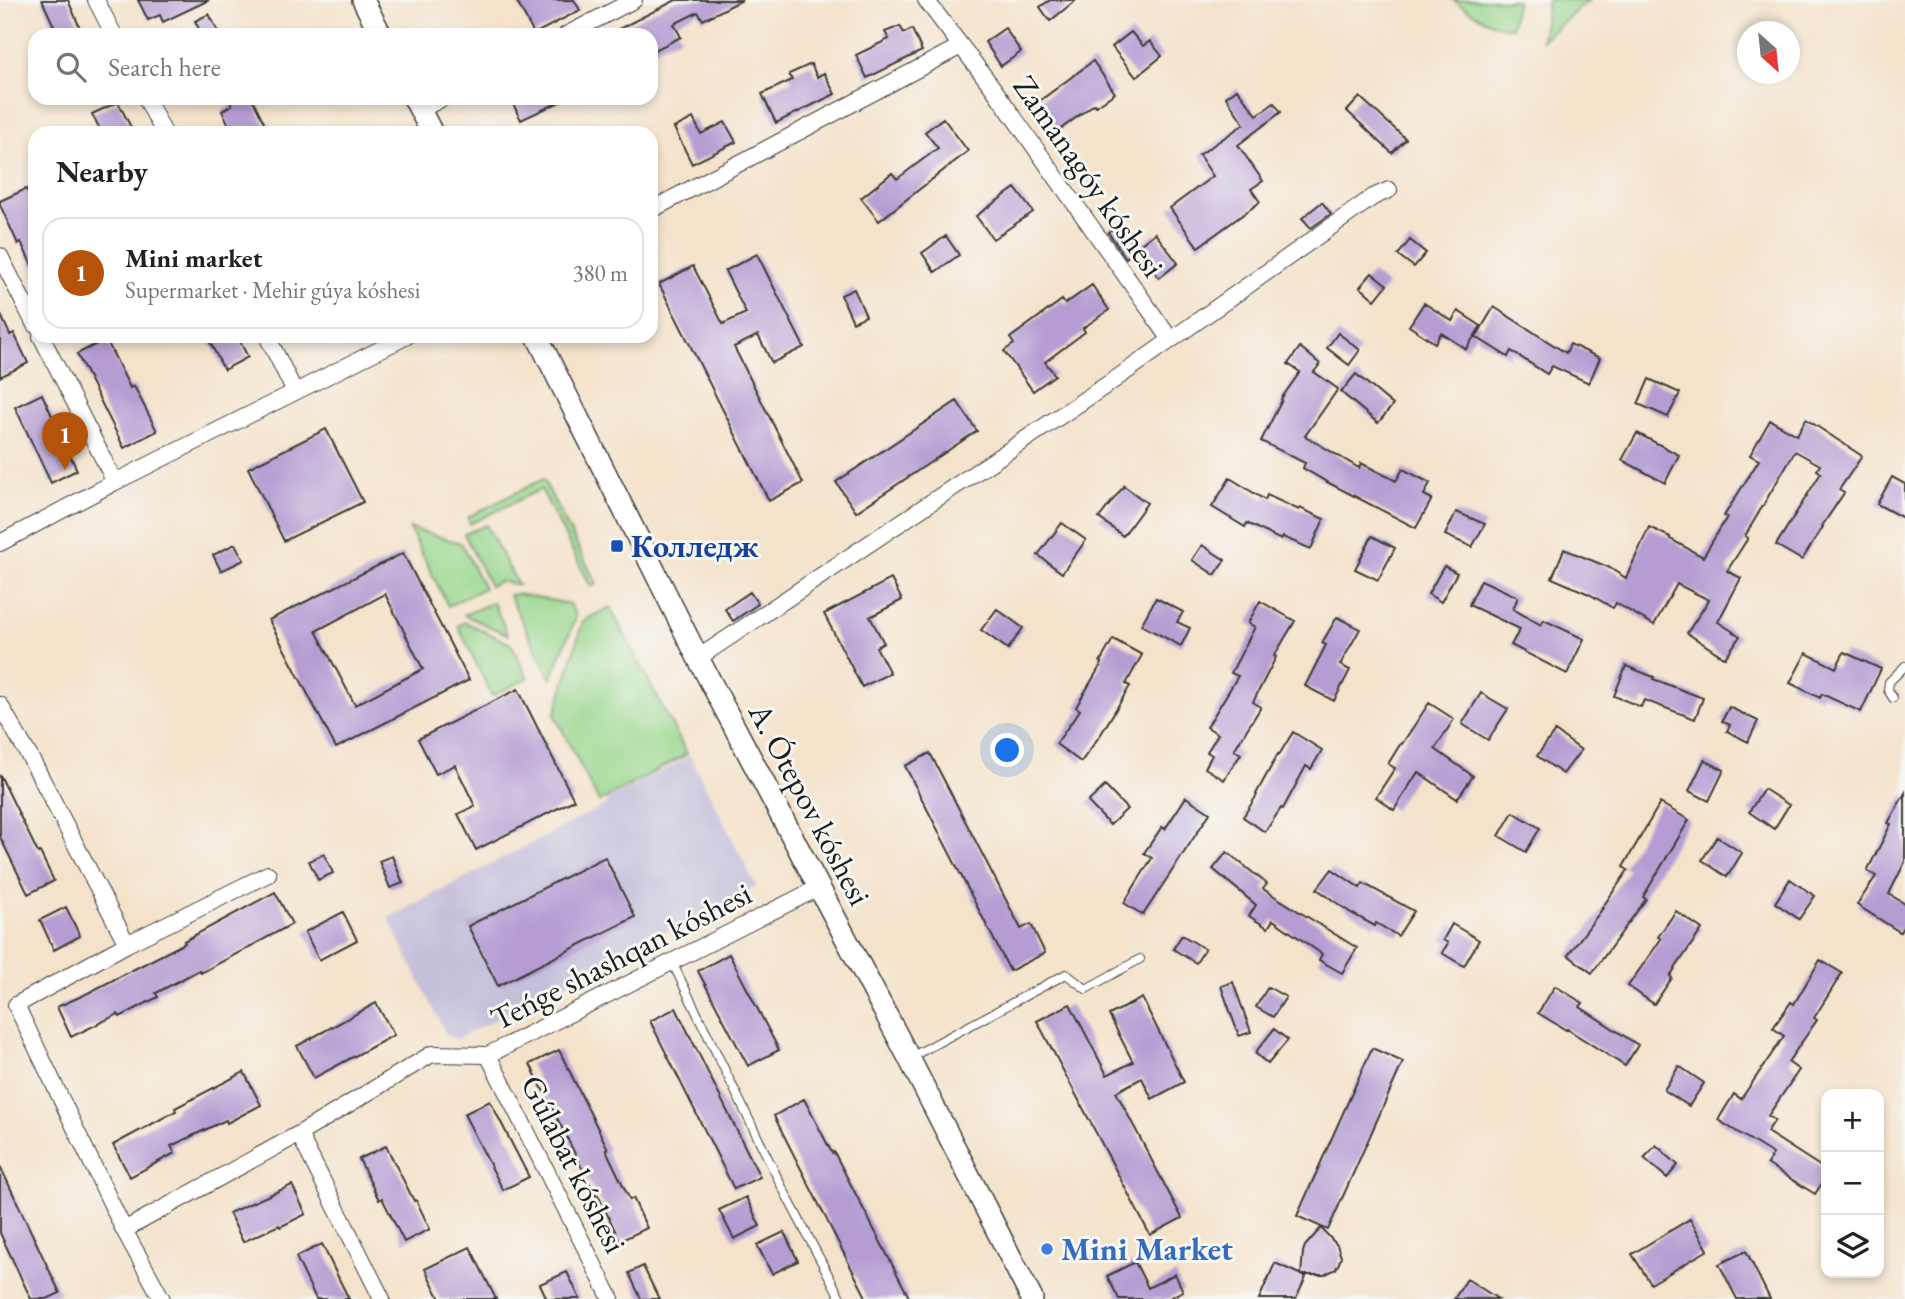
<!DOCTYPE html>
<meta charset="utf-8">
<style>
body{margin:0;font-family:"EB Garamond",serif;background:#f2f2f2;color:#222}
.controls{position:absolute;right:21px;bottom:21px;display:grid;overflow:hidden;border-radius:14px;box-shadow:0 4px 10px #0003}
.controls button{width:63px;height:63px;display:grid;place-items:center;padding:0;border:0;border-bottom:2px solid #e0e0e0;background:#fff;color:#222;font:35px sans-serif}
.compass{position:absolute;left:1737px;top:21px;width:63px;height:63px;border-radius:50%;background:#fff;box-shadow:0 4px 10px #0003;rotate:153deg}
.you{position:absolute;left:1008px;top:751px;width:24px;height:24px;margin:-18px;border:5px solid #fff;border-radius:50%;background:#1a73e8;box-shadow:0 0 0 10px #1a73e833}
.badge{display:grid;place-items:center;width:46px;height:46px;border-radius:50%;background:#b45309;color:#fff;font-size:23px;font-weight:700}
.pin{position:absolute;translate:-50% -58px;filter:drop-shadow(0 2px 4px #0008)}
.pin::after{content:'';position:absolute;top:37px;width:24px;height:21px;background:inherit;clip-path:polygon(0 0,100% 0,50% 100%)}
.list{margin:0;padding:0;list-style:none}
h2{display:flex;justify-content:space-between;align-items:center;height:91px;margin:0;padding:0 28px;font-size:30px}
h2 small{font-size:23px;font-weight:400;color:#767676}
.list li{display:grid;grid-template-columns:46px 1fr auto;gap:21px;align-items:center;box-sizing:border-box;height:112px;margin:0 14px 14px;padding:0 14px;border:2px solid #e0e0e0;border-radius:21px}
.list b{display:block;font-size:26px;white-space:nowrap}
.list p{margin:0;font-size:23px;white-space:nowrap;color:#767676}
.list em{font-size:23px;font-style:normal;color:#767676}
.icon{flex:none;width:38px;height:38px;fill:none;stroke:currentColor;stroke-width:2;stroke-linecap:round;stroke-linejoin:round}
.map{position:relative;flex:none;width:1905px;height:1299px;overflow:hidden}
.search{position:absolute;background:#fff;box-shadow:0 4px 10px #0003;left:28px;top:28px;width:630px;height:77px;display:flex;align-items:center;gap:18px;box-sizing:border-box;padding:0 24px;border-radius:21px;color:#767676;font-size:26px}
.panel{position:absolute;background:#fff;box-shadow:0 4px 10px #0003;left:28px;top:126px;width:630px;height:217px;border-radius:21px}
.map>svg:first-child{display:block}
.industrial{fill:#c5c0da}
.green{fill:#97d68b;stroke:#5a7954;stroke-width:2}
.building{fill:#b59dd3;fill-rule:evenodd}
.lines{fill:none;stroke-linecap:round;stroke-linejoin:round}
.lane-casing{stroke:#3c3a36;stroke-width:10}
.street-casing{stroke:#3c3a36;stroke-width:18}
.secondary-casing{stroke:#3c3a36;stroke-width:24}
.lane{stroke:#fff;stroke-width:8}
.street{stroke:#fff;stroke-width:16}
.secondary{stroke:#fff;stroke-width:21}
.transit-dot{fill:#1a4fb4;stroke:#f6f6f2;stroke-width:2.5}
.shop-dot{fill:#3f7fe0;stroke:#f6f6f2;stroke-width:2.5}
.labels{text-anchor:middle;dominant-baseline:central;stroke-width:6;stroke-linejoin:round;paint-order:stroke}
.street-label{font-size:32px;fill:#1c1c1c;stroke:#f6f6f2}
.transit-label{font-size:32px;font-weight:bold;fill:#164399;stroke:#f6f6f2;text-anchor:start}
.shop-label{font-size:32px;font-weight:bold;fill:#366cbe;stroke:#f6f6f2;text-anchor:start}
</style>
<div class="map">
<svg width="1905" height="1299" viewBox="0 0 1905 1299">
<rect width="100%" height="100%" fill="#f6f6f2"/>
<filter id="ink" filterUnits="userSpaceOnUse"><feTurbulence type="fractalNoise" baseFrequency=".0143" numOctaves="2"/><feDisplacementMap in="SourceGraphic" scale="14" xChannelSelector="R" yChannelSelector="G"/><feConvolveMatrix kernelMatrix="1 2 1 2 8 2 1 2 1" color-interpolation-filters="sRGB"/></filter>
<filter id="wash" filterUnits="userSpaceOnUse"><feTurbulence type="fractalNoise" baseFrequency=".00686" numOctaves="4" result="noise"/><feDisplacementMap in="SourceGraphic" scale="28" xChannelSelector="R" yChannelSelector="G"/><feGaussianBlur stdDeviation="1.57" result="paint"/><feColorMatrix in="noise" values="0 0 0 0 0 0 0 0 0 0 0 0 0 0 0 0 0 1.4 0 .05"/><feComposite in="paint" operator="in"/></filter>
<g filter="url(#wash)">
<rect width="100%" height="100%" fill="#f4e2ca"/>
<!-- industrial -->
<path class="industrial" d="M690,756L756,886L457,1039L447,1036L388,918L607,804L606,800Z"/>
<!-- green -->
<path class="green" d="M1453,0H1517L1511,27C1495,30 1467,9 1453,0Z
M1548,0H1589L1542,40Z
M543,479L597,584L591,587L541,489L470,524L468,517Z
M486,525L518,585L500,581L490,586L464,534Z
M409,528L461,543L484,588L448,606Z
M517,594L570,604L576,617L551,679L509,595Z
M493,602L508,635L464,615Z
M610,607L687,754L599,802L555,716L583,621Z
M465,622L511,644L528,678L492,696L458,626Z"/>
<g id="blocks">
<!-- building -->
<path class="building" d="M42,0H68L83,35H58Z
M138,0H209L163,22L160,15L148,20Z
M516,0H574L580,10L534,34Z
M676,0H742L703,20L698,12L674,24L681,37L651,52V35H607Z
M1050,0H1076L1050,21L1040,7Z
M209,14L220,35H202L195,21Z
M900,26L904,33L912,29L922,51L867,78L856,55L889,39L885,32Z
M1005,28L1021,52L1001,66L985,42Z
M1131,32L1143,46L1150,41L1162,56L1136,77L1112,47Z
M1093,61L1115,93L1096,106L1094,104L1054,134L1033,106Z
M811,64L817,77L824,73L835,94L776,123L762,94L792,80L789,74Z
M1237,89L1257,115L1274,103L1281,112L1238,145L1263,181L1251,189L1260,202L1198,247L1170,208L1213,176L1199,155L1244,124L1226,97Z
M1360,97L1406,139L1392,153L1347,111Z
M228,98H252L269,133H233L222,111L232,105Z
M510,98H568L521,120Z
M118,102L134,133H102L92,114Z
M693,118L701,134L725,122L736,142L692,164L674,128Z
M943,118L968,151L879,221L861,198L892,173L897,179L938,148L925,132Z
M1015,188L1033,212L993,239L976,216Z
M26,189L35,207V272L21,242L18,244L0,205V201Z
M1322,202L1331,214L1311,228L1302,218Z
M1119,225L1136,250L1126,258L1108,232Z
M1155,233L1178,263L1159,278L1136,248Z
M946,236L959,255L935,272L922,253Z
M1410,240L1426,253L1414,267L1398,255Z
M757,254L804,347L772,363L758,335L734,347L803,483L769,501L659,284L693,266L723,324L746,313L725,271Z
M1372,273L1387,285L1375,300L1360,287Z
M1092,285L1109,310L1083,328L1085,332L1045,362L1055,375L1033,391L1004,351L1014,344L1010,338L1062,300L1065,304Z
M854,289L866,316L853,322L841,295Z
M1424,303L1452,321L1458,311L1481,326L1466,349L1441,333L1435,343L1409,326Z
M1494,307L1566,353L1570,344L1600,358L1589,383L1552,366L1547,374L1511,351L1508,357L1476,337Z
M0,313L10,335L14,333L28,363L0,377Z
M1338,333L1360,350L1349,365L1327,348Z
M207,336H237L248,357L224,370Z
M106,339L130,388L134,386L157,431L124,448L77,354Z
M1300,347L1320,364L1314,372L1338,389L1305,436L1359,468L1361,463L1396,481L1403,469L1430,483L1424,495L1432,499L1416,528L1327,482L1303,468L1305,463L1261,441L1282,400L1281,399L1300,372L1288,364Z
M1356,374L1393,405L1378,423L1341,392Z
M1649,379L1680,393L1668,417L1638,404Z
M42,394L77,470L51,483L15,407Z
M957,401L977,431L856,512L836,482Z
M1806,419L1862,456L1839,490L1844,493L1822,526L1823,527L1802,560L1776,545L1821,473L1817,470L1820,465L1795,451L1745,536L1748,538L1727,571L1741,578L1718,622L1740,636L1725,658L1687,633L1709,600L1677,584L1654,625L1616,603L1613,608L1589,594L1552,578L1564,549L1608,567L1626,578L1649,527L1670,537V539L1703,557L1727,517L1724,516L1759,460L1750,455L1770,420L1797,435Z
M326,429L363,502L284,541L248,468Z
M1637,433L1679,455L1665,483L1622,460Z
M1892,477L1905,484V519L1877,504Z
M1230,478L1265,500L1267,495L1299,510L1300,508L1324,519L1311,549L1283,537L1281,540L1247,523L1245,527L1212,507Z
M1124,486L1147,503L1123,536L1099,518Z
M1456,512L1485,524L1472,547L1445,535Z
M1062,523L1086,540L1062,573L1038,555Z
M1372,536L1395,548L1378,580L1355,569Z
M235,544L244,560L221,571L213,555Z
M1202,545L1225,560L1215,575L1192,560Z
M403,553L469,680L336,748L269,620ZM385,594L423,669L355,705L316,631Z
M1444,566L1457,573L1441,602L1428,594Z
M891,579L902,600L870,617L884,643L876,647L890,673L862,687L824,614Z
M1481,580L1518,597L1513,609L1541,625L1544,620L1584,639L1567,674L1511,645L1520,629L1469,605Z
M750,592L758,604L733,621L725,609Z
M1156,598L1183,612L1177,622L1190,628L1181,646L1141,625Z
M1260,601L1295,621L1274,656L1276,657L1253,702L1261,707L1234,750L1241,754L1224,780L1205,768L1212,755L1207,752L1218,734L1207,727L1238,676L1231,673L1255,627L1248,623Z
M997,609L1023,628L1008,649L981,630Z
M1337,617L1360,629L1340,665L1350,670L1334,701L1305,686L1326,645L1322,643Z
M1113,639L1142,655L1126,684L1130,686L1101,734L1081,762L1056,744L1080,710L1076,707L1102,663L1100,662Z
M1844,652L1881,669L1861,712L1822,694L1820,698L1790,683L1806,653L1836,668Z
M1626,666L1654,677L1653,679L1703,698L1695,719L1644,700L1641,707L1614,696Z
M518,689L574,800L476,850L458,814L475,806L455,765L436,774L418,739Z
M1481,693L1508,709L1488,740L1462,724Z
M1429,703L1454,719L1435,749L1473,776L1457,799L1418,772L1394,810L1376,797L1395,768L1388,764L1401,743L1402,744Z
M1729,707L1758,721L1748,742L1727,731L1730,725L1722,721Z
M1555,731L1581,750L1563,774L1537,756Z
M1293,732L1322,750L1311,769L1306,766L1283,809L1281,808L1265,832L1243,817L1257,795L1256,794L1278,754L1279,755Z
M930,753L1021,929L1031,924L1045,953L1010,971L905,766Z
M1704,760L1724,770L1709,801L1689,791Z
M0,775L38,853L40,852L54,881L28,894L0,837Z
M1105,786L1127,809L1110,825L1088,802Z
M1764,789L1789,805L1774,829L1749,812Z
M1905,793V862L1889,894L1905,904V924L1900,932L1857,905L1876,876L1867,871L1891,824L1888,823Z
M1186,797L1210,813L1143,915L1124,903L1152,858L1144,853L1162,827L1165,829Z
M1660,803L1689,820L1643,897L1646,899L1592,973L1568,955L1603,908H1602L1628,870L1623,867Z
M1513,812L1540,828L1526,852L1499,836Z
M1717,837L1742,853L1727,877L1702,860Z
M1227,852L1267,884L1263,889L1357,948L1342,973L1319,960L1322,954L1273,920L1268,928L1249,916L1256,905L1213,869Z
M324,854L333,873L318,880L309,861Z
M392,856L403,883L390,888L379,861Z
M605,857L635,917L498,986L468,926Z
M1332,869L1360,888L1363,883L1414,911L1398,936L1376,923L1375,926L1351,913L1317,889Z
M1790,879L1815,896L1799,919L1775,903Z
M275,892L292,924L201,973L199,970L156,993L158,997L120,1017L118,1014L71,1037L57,1007L84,995L185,943L184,941Z
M66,907L80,936L54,950L40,920Z
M1676,911L1702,929L1670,976L1672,978L1654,1004L1628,986L1661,939L1658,937Z
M343,912L357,940L319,960L305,932Z
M1452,924L1479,940L1464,966L1442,953L1448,943L1443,940Z
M1182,935L1205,949L1196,963L1173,949Z
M729,954L779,1050L748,1066L698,971Z
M1820,960L1842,973L1814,1018L1817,1020L1788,1062L1799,1070L1768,1116L1775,1120L1767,1132L1826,1170V1177L1815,1194L1767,1164L1773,1154L1718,1120L1734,1094L1741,1099L1784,1036L1773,1028L1791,1002L1794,1004Z
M1233,982L1251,1032L1239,1036L1221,986Z
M1555,986L1583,1003L1580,1007L1638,1045L1625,1066L1567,1029L1566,1030L1538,1013Z
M1268,987L1286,997L1273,1017L1256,1007Z
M1142,998L1184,1082L1152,1099L1142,1078L1116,1092L1182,1218L1150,1235L1037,1021L1070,1004L1107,1075L1133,1062L1109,1015Z
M376,1003L394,1035L314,1078L297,1046Z
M676,1008L760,1177L734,1189L650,1021Z
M1274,1029L1288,1040L1268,1064L1255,1053Z
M1372,1048L1403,1062L1328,1230L1297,1216Z
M559,1050L608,1149L606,1150L630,1200L633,1198L647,1228L620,1241L598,1195L596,1196L530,1064Z
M1679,1066L1704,1083L1689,1106L1664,1090Z
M244,1072L261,1105L227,1123L226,1120L171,1146L175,1153L130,1177L113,1145L176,1111L175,1108Z
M804,1099L832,1153L834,1152L910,1299H867L774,1116Z
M490,1101L529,1177L503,1190L464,1114Z
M1656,1145L1678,1165L1667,1178L1644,1158Z
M386,1146L414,1201L416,1200L430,1229L404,1242L382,1198L379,1200L359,1159Z
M0,1166L60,1293L47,1299H31L0,1233Z
M292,1185L306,1214L280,1227L279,1225L243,1242L229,1213Z
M746,1197L760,1226L734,1239L719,1210Z
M1690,1219L1708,1250L1651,1284L1632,1254Z
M1321,1228L1337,1245L1341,1257L1339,1263L1336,1269L1324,1275H1301L1303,1252L1305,1246Z
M784,1232L798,1261L772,1274L757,1245Z
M322,1244L340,1281L349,1299H316L296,1257Z
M470,1247L496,1299H440L425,1269Z
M1746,1251L1770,1299H1737L1719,1264Z
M1135,1262L1148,1288L1175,1274L1183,1291L1168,1299H1119L1107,1276Z
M1275,1263L1306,1277L1296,1299H1259Z
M643,1266L659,1299H641L629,1273Z
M567,1272L580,1299H547L540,1284Z
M1467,1279L1498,1299H1454Z"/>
</g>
</g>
<g filter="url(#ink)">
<use href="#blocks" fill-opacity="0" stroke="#3c3a36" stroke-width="2"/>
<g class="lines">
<defs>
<path id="lane" d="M1893,698L1888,690L1889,682L1905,666
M672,962L782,1187L841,1299
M911,1057L1066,974L1086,989L1140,959"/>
<path id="street" d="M96,0L114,35
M926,0L993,88L1171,340
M566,35L634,0
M146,98L164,133
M420,110L443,98
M651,210L961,46
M0,256L35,325
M41,336L115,482
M267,336L295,392
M0,543L115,482L407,336
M698,658L1117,378L1373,197L1389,190
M0,705L35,766L127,944
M488,1055L611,1299
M299,1134L382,1299
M124,1230L299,1134L432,1054L488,1055L818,888
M162,1299L124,1230L16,1005L127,944L268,874"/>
<path id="secondary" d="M363,0L381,35
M414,98L432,133
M537,336L698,658L909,1058L1032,1299"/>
</defs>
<!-- lane casing -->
<use href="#lane" class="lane-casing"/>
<!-- street casing -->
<use href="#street" class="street-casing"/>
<!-- secondary casing -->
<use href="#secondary" class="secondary-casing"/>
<!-- lane -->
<use href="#lane" class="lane"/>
<!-- street -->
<use href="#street" class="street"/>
<!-- secondary -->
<use href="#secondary" class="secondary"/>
</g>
</g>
<!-- markers -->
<rect class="transit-dot" x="610" y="539" width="14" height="14" rx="3.5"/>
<circle class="shop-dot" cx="1047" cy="1249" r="7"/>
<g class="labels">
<!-- street labels -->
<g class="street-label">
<text transform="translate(1089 176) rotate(55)">Zamanagóy kóshesi</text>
<text transform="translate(810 804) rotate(62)">A. Ótepov kóshesi</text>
<text transform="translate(621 956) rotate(-27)">Teńge shashqan kóshesi</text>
<text transform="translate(574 1164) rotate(63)">Gúlabat kóshesi</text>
</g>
<!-- transit labels -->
<g class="transit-label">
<text x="631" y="546">Колледж</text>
</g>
<!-- shop labels -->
<g class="shop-label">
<text x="1061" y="1249">Mini Market</text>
</g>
</g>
</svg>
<div class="controls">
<button>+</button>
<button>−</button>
<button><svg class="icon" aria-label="layers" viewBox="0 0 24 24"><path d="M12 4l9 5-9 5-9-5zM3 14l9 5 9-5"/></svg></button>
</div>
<svg class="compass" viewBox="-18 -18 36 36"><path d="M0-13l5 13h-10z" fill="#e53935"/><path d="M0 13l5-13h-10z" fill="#767676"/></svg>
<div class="you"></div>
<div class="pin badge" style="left:65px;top:470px">1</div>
<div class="search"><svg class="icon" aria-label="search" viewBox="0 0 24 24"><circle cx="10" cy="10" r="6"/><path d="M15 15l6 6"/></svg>Search here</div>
<section class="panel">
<h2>Nearby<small></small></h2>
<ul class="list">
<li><span class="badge">1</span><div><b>Mini market</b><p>Supermarket · Mehir gúyа kóshesi</p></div><em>380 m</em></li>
</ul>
</section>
</div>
